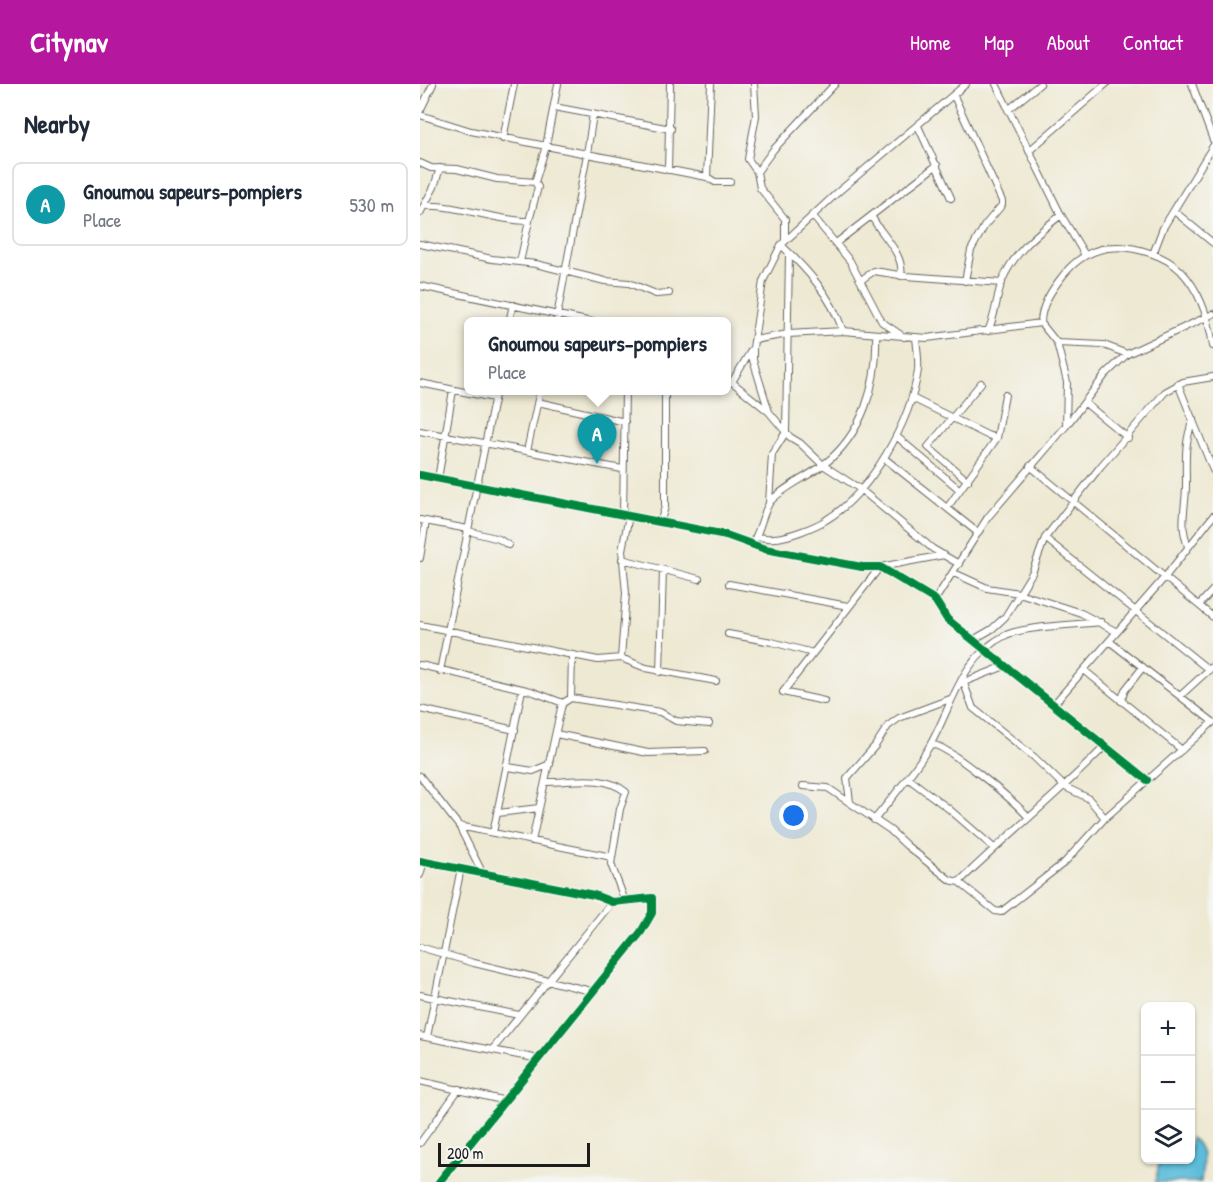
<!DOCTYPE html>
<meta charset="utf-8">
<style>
body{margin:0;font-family:"Patrick Hand",sans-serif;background:#f2f2f3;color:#1f2937}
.controls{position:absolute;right:18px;bottom:18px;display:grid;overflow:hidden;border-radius:9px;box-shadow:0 2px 4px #0004}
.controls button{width:54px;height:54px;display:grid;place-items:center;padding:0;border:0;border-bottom:2px solid #e0e1e3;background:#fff;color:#1f2937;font:30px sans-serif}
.scale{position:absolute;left:18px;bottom:15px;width:152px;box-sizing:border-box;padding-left:6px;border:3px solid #1c1c1c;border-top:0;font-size:16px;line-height:21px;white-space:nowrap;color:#1c1c1c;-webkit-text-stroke:4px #f6f6f2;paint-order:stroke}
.you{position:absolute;left:374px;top:732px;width:21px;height:21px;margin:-15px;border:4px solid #fff;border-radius:50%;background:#1a73e8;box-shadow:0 0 0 9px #1a73e833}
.badge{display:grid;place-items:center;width:39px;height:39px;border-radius:50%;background:#b5179e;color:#fff;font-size:20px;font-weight:700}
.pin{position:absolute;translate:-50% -50px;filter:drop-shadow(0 2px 3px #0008)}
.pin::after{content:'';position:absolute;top:32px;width:21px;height:18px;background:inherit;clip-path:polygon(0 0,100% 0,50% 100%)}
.popup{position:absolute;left:44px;top:233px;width:267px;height:78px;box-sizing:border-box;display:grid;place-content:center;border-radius:9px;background:#fff;filter:drop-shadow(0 2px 4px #0005);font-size:20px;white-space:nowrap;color:#747a83}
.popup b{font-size:22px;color:#1f2937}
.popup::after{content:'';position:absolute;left:50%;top:100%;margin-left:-12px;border:12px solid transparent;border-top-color:#fff}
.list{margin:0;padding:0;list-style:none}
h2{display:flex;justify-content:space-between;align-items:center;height:78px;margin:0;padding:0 24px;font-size:26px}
h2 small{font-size:20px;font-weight:400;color:#747a83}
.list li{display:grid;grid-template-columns:39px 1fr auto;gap:18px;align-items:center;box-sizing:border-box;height:84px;margin:0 12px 12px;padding:0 12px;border:2px solid #e0e1e3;border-radius:9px}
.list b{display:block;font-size:22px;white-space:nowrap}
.list p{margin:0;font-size:20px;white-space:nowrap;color:#747a83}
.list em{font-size:20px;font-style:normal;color:#747a83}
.icon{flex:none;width:33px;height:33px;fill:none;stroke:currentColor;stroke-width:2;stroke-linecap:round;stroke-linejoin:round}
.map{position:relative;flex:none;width:793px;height:1098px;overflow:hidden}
header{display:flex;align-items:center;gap:36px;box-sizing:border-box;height:84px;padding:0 30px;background:#b5179e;color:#fff}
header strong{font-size:28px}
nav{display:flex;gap:33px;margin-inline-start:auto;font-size:21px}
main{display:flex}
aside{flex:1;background:#fff}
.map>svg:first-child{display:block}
.water{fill:#5cbcda;stroke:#3c6c7b;stroke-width:1.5}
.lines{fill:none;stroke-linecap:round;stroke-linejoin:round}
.minor-casing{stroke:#66645c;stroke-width:8}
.minor{stroke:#fff;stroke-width:6}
.cycleway-casing{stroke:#f6f6f2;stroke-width:11}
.cycleway{stroke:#00873e;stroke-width:8}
</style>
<header>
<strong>Citynav</strong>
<nav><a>Home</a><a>Map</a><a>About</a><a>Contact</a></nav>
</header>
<main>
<aside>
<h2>Nearby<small></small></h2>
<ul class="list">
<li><span class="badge" style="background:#0f9aa8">A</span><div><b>Gnoumou sapeurs-pompiers</b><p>Place</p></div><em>530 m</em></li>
</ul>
</aside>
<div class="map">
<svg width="793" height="1098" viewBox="0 0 793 1098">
<rect width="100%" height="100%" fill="#f6f6f2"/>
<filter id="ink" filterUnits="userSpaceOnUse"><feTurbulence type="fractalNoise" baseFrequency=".0167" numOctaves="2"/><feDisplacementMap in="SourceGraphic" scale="12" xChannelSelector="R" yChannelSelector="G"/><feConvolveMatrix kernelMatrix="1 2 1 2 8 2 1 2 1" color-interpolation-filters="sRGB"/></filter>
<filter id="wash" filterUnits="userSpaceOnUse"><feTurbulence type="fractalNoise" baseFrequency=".008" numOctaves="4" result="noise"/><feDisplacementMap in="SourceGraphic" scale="24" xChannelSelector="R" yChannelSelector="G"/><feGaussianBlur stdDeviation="1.35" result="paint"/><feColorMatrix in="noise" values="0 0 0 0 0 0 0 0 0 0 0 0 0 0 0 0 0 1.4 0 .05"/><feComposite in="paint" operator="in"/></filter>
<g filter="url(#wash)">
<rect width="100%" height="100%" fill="#eee9d3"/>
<!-- water -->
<path class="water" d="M771,1054C786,1063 783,1083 781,1098H735L740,1076H770Z"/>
</g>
<g filter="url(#ink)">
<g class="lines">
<defs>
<path id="minor" d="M334,0L336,32L328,75L337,88L340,104L365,135V156
M576,0L641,131L665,171
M772,0L793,56
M534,12L582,117V121L565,141L551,166L545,197
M134,23L251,45
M588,26L620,0
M0,27L13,0
M173,30L167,70L287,93L295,98H310
M0,31L51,47L126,62L115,98L118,103L109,137C73,137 39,120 4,122
M498,42L531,114
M83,55L94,0
M609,67L686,0
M0,79L11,84L37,85L77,95L115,98
M248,86L250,0
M337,88L353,66L415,0
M287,93L291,0
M754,127L793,159
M0,129L14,103L20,84
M392,131L430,177L462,238L484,253
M452,133C461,151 485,170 481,192
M416,159L517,81
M0,160L72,175L116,180L185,197L209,199L236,210L249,209
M361,161C388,186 411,212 423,247L507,254L621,239
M733,170L743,144L793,62
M100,178L109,137
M441,196L454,187L486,192L582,199
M0,202L172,238
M89,238L93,221
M136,238L167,70L126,62L138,0
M568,247C576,231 576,214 582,197C593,169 618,149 641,131
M334,256L368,250L423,247
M637,259L647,298L646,342
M707,270L684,261L637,259L621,239C621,222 631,207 641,194C664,163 695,157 730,169C742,173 752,178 761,187C781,208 789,235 793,262
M312,298L332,265
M0,299L74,314
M306,299L312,298L349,328L370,353L380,359L403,381L440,405L513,465L539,480
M758,300L793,386
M492,314L567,351L577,354
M118,318L205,338
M665,319L708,354
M349,328L333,276V264L343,197L361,161L418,108L546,0
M0,347L202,385
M476,352L540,406
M107,367L120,306
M464,374L557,448
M610,382L793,533
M0,391L306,451L345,465L442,483H460L515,516L527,535L727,696
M18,395L33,306
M548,397L508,363L561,299
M349,419L352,370L366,348L369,169
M527,424L577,354L585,311
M203,431L205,306
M0,436L48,445
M240,439L245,423V306
M48,447L79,455L88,461
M336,453C342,453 348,455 354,454C367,454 395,443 406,436C451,409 491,337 498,286C499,276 497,264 496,254
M625,454L789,586
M334,456C341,444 343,428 350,418C360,405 389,392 403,381C443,351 458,299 456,251
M768,462C759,440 766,423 766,401C766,374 764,361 773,335
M0,474L6,437
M202,475L279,495
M534,489L567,504L599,509L661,529L697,548
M309,500L428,522
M515,516L568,433L646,342L686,290L707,270L793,230
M779,521L793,506
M0,541L178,576L201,574L226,584L296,597
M308,550L352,558L393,569
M553,556L572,545L585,533L612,489L625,454L680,383L745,308L763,298L793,293
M689,557L793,638
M201,574L206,509L202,466L209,432
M0,581L111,607L143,619
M664,586L762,666
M20,587L76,306
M240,588L243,486
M544,598L585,582
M760,612L793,582
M151,614L240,628L256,637L289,640
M404,617L363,608L460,483L524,471
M701,617L705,606L723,583
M634,620L745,493L793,432
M0,625L95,646
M136,650L228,669L285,667
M511,660C527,661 597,719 609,734
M88,683L113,687L130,680
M0,692L39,742L62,788
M489,695L529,725L574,764
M126,698C153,698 184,690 206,708L200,725L191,780L205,817
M383,702L408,704L470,746L487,762L530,796L539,798C587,751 639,710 685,662
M430,718L427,694L455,662L468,642L479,634L530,615
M78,729L119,724
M685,734L793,638
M454,736C474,712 493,689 509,663C532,624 540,573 586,551C606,542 657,541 681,538
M39,742L192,773
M73,749L102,606
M112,757L141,624L143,619L151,614L152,571
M0,777L174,811L192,818L232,814V829L221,848L19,1098
M0,791L4,777
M539,798L575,827L581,828L645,778L685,734L668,714L645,703L614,673L553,624L542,594
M0,863L54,879L171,907
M0,911L99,931
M0,952L119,975
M7,953L41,784
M72,966L192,818
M0,997L86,1017
M0,1059L39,1005"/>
</defs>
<!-- minor casing -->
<use href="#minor" class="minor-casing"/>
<!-- minor -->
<use href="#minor" class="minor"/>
<defs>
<path id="cycleway" d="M0,391L306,451L345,465L442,483H460L515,516L527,535L727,696
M0,777L174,811L192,818L232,814V829L221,848L19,1098"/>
</defs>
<!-- cycleway casing -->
<use href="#cycleway" class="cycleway-casing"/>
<!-- cycleway -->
<use href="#cycleway" class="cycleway"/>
</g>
</g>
</svg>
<div class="controls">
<button>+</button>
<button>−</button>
<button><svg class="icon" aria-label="layers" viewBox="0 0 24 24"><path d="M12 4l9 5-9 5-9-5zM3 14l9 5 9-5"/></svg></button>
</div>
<div class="scale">200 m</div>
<div class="you"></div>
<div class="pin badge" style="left:177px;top:380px;background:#0f9aa8">A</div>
<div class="popup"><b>Gnoumou sapeurs-pompiers</b>Place</div>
</div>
</main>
